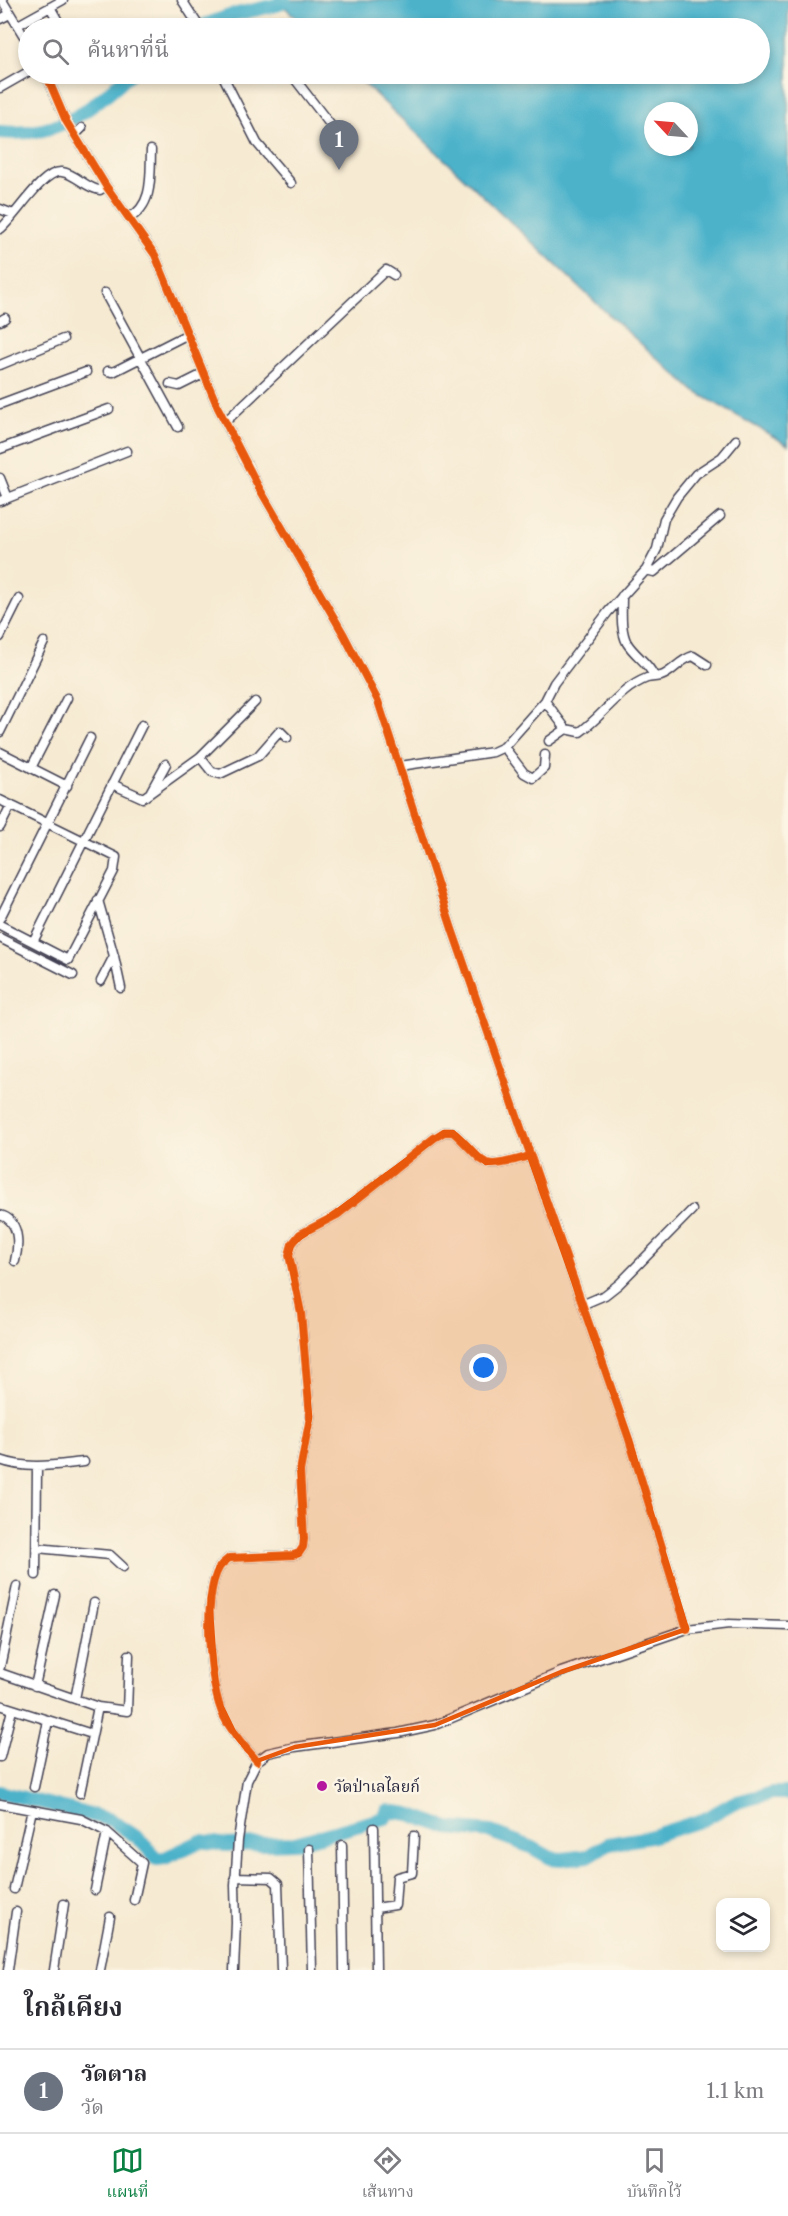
<!DOCTYPE html>
<html lang="th">
<meta charset="utf-8">
<style>
body{margin:0;font-family:"Libre Caslon Text","Noto Serif Thai",serif;background:#f7f7f7;color:#2b2b33}
.controls{position:absolute;right:18px;bottom:18px;display:grid;overflow:hidden;border-radius:12px;box-shadow:0 3px 9px #0003}
.controls button{width:54px;height:54px;display:grid;place-items:center;padding:0;border:0;border-bottom:2px solid #e1e1e2;background:#fff;color:#2b2b33;font:30px sans-serif}
.compass{position:absolute;left:644px;top:102px;width:54px;height:54px;border-radius:50%;background:#fff;box-shadow:0 3px 9px #0003;rotate:296deg}
.you{position:absolute;left:484px;top:1368px;width:21px;height:21px;margin:-15px;border:4px solid #fff;border-radius:50%;background:#1a73e8;box-shadow:0 0 0 9px #1a73e833}
.badge{display:grid;place-items:center;width:39px;height:39px;border-radius:50%;background:#0b8043;color:#fff;font-size:20px;font-weight:700}
.pin{position:absolute;translate:-50% -50px;filter:drop-shadow(0 2px 3px #0008)}
.pin::after{content:'';position:absolute;top:32px;width:21px;height:18px;background:inherit;clip-path:polygon(0 0,100% 0,50% 100%)}
.list{margin:0;padding:0;list-style:none}
h2{display:flex;justify-content:space-between;align-items:center;height:78px;margin:0;padding:0 24px;font-size:26px}
h2 small{font-size:20px;font-weight:400;color:#7c7c81}
.list li{display:grid;grid-template-columns:39px 1fr auto;gap:18px;align-items:center;box-sizing:border-box;height:84px;padding:0 24px;border-top:2px solid #e1e1e2}
.list b{display:block;font-size:22px;white-space:nowrap}
.list p{margin:0;font-size:20px;white-space:nowrap;color:#7c7c81}
.list em{font-size:20px;font-style:normal;color:#7c7c81}
.icon{flex:none;width:33px;height:33px;fill:none;stroke:currentColor;stroke-width:2;stroke-linecap:round;stroke-linejoin:round}
.map{position:relative;flex:none;width:788px;height:1970px;overflow:hidden}
.search{position:absolute;background:#fff;box-shadow:0 3px 9px #0003;left:18px;right:18px;top:18px;height:66px;display:flex;align-items:center;gap:15px;box-sizing:border-box;padding:0 21px;border-radius:33px;color:#7c7c81;font-size:22px}
.sheet{height:162px;background:#fff}
nav{display:flex;justify-content:space-around;align-items:center;box-sizing:border-box;height:84px;border-top:2px solid #e1e1e2;background:#fff;font-size:16px;color:#7c7c81}
nav a{display:grid;justify-items:center;gap:3px}
nav .on{color:#0b8043}
.map>svg:first-child{display:block}
.water{fill:#4bb2ca;stroke:#366a82;stroke-width:1.5;fill-rule:evenodd}
.lines{fill:none;stroke-linecap:round;stroke-linejoin:round}
.river{stroke:#4bb2ca;stroke-width:14}
.street-casing{stroke:#424052;stroke-width:11}
.street{stroke:#fff;stroke-width:8}
.cycleway-casing{stroke:#fcf5e5;stroke-width:11}
.cycleway{stroke:#e8590c;stroke-width:8}
.marked{fill:#e8590c;fill-opacity:0.2;stroke:#e8590c;stroke-width:4.5;stroke-linejoin:round}
.poi-dot{fill:#b5179e;stroke:#fcf5e5;stroke-width:2}
.labels{text-anchor:middle;dominant-baseline:central;stroke-width:5;stroke-linejoin:round;paint-order:stroke}
.poi-label{font-size:16px;fill:#22223b;stroke:#fcf5e5;text-anchor:start}
</style>
<div class="map">
<svg width="788" height="1970" viewBox="0 0 788 1970">
<rect width="100%" height="100%" fill="#fcf5e5"/>
<filter id="ink" filterUnits="userSpaceOnUse"><feTurbulence type="fractalNoise" baseFrequency=".0167" numOctaves="2"/><feDisplacementMap in="SourceGraphic" scale="12" xChannelSelector="R" yChannelSelector="G"/><feConvolveMatrix kernelMatrix="1 2 1 2 8 2 1 2 1" color-interpolation-filters="sRGB"/></filter>
<filter id="wash" filterUnits="userSpaceOnUse"><feTurbulence type="fractalNoise" baseFrequency=".008" numOctaves="4" result="noise"/><feDisplacementMap in="SourceGraphic" scale="24" xChannelSelector="R" yChannelSelector="G"/><feGaussianBlur stdDeviation="1.35" result="paint"/><feColorMatrix in="noise" values="0 0 0 0 0 0 0 0 0 0 0 0 0 0 0 0 0 1.4 0 .05"/><feComposite in="paint" operator="in"/></filter>
<g filter="url(#wash)">
<rect width="100%" height="100%" fill="#f6ead2"/>
<!-- water -->
<path class="water" d="M277,0H788V445L694,391L611,317L354,74H760V28H307ZM653,111H689V147H653Z"/>
<g class="lines">
<!-- river -->
<path class="river" d="M196,28L232,15L277,5L284,0
M0,132C61,138 87,111 130,74
M0,1792L111,1820L138,1838L157,1859L165,1858L201,1841L226,1845L295,1843L385,1818L387,1811L409,1814L448,1828L491,1832L531,1847L551,1858L562,1859L588,1856L608,1844L649,1837L703,1820L733,1803L772,1793H788"/>
</g>
</g>
<g filter="url(#ink)">
<g class="lines">
<defs>
<path id="street" d="M2,0L28,43
M182,0L200,28
M50,7L62,28
M0,19L10,14
M18,25L63,0
M46,74L66,121L106,186L155,255L218,408L258,486L344,635L378,701L452,929L629,1439L687,1629
M222,74L257,143L291,183
M291,74L346,145
M0,88L28,72
M75,135L82,128
M0,209L13,214
M129,218C154,205 150,175 151,150
M0,229C14,219 43,169 62,172C76,174 87,189 100,190L106,186
M105,293L178,427
M0,321L5,318
M0,365L63,339
M108,371L113,372L188,334
M170,384L179,386L203,374
M0,404L86,372
M225,422L386,270L394,275
M0,449L109,409
M0,478L8,498L0,501
M8,498L127,451
M646,570L654,572L720,516
M622,596C622,610 620,630 627,643C635,656 648,662 654,676
M0,637L19,599
M545,701L566,729L549,741
M566,729L580,732C604,715 619,689 647,678C651,677 656,677 661,676C673,672 679,660 693,656L707,665
M0,732L44,642
M504,747L524,773L533,778L544,768L545,755
M0,752L67,786
M200,757L212,772L220,774L258,756L280,731L287,738
M400,766L493,752L504,747L545,701L554,683L608,612L646,570L657,549L664,519L677,497L696,474L722,457L736,440
M31,768L67,698
M112,784L143,798L200,757L255,702
M151,791L166,764
M0,800L116,857L114,871L68,960L0,925
M0,827L11,805
M98,900L114,956L121,988
M0,918L90,738
M0,938L73,975
M33,942L142,725
M101,981L114,956
M0,1215C20,1220 19,1245 15,1261
M584,1304L605,1295L619,1284L692,1210
M0,1460C28,1470 55,1465 84,1462
M37,1548L110,1555L123,1567
M36,1575L37,1467
M0,1667L17,1586
M0,1673L98,1707L127,1711L129,1655
M35,1686L55,1595
M75,1699L94,1603
M0,1705L92,1734
M0,1757L12,1710
M257,1761C245,1747 232,1733 224,1717C209,1688 202,1596 219,1568C221,1564 226,1561 229,1558L293,1555L299,1553L303,1547L304,1539L300,1471L310,1417L301,1313L289,1255L292,1244L300,1234L337,1215L434,1138L444,1132H453C489,1164 477,1172 529,1156
M34,1787L48,1721
M80,1793L98,1707
M0,1804L81,1819L107,1832L142,1863L134,1900
M374,1828L376,1970
M342,1845L344,1970
M309,1849L312,1970
M235,1877L271,1878L278,1884L281,1970
M14,1889L32,1810
M95,1890L107,1832
M376,1908L395,1905L397,1877L412,1873L414,1836
M8,1970L16,1912
M54,1970L64,1904
M100,1970L110,1917
M234,1970L236,1923L235,1885L238,1840L247,1781L257,1761L268,1753L295,1747L398,1733L435,1725L561,1672L687,1629L729,1624L788,1626"/>
</defs>
<!-- street casing -->
<use href="#street" class="street-casing"/>
<!-- street -->
<use href="#street" class="street"/>
<defs>
<path id="cycleway" d="M46,74L66,121L106,186L155,255L218,408L258,486L344,635L378,701L452,929L629,1439L687,1629
M257,1761C245,1747 232,1733 224,1717C209,1688 202,1596 219,1568C221,1564 226,1561 229,1558L293,1555L299,1553L303,1547L304,1539L300,1471L310,1417L301,1313L289,1255L292,1244L300,1234L337,1215L434,1138L444,1132H453C489,1164 477,1172 529,1156"/>
</defs>
<!-- cycleway casing -->
<use href="#cycleway" class="cycleway-casing"/>
<!-- cycleway -->
<use href="#cycleway" class="cycleway"/>
</g>
</g>
<!-- marked area -->
<path class="marked" d="M444,1132H453L486,1163L529,1156L629,1439L687,1629L561,1672L435,1725L295,1747L257,1761L236,1736L217,1697L210,1598L219,1567L229,1558L298,1555L303,1547L300,1471L310,1417L301,1313L289,1255L292,1244Z"/>
<!-- markers -->
<circle class="poi-dot" cx="322" cy="1786" r="6"/>
<g class="labels">
<!-- poi labels -->
<g class="poi-label">
<text x="334" y="1786">วัดป่าเลไลยก์</text>
</g>
</g>
</svg>
<div class="controls">
<button><svg class="icon" aria-label="layers" viewBox="0 0 24 24"><path d="M12 4l9 5-9 5-9-5zM3 14l9 5 9-5"/></svg></button>
</div>
<svg class="compass" viewBox="-18 -18 36 36"><path d="M0-13l5 13h-10z" fill="#e53935"/><path d="M0 13l5-13h-10z" fill="#7c7c81"/></svg>
<div class="you"></div>
<div class="pin badge" style="left:339px;top:170px;background:#6b7280">1</div>
<div class="search"><svg class="icon" aria-label="search" viewBox="0 0 24 24"><circle cx="10" cy="10" r="6"/><path d="M15 15l6 6"/></svg>ค้นหาที่นี่</div>
</div>
<section class="sheet">
<h2>ใกล้เคียง<small></small></h2>
<ul class="list">
<li><span class="badge" style="background:#6b7280">1</span><div><b>วัดตาล</b><p>วัด</p></div><em>1.1 km</em></li>
</ul>
</section>
<nav>
<a class="on"><svg class="icon" aria-label="map" viewBox="0 0 24 24"><path d="M3 6l6-2 6 2 6-2v14l-6 2-6-2-6 2zM9 4v14M15 6v14"/></svg>แผนที่</a>
<a><svg class="icon" aria-label="directions" viewBox="0 0 24 24"><path d="M12 3l9 9-9 9-9-9zM9 14v-3h6M13 9l2 2-2 2"/></svg>เส้นทาง</a>
<a><svg class="icon" aria-label="saved" viewBox="0 0 24 24"><path d="M7 4h10v16l-5-4-5 4z"/></svg>บันทึกไว้</a>
</nav>
